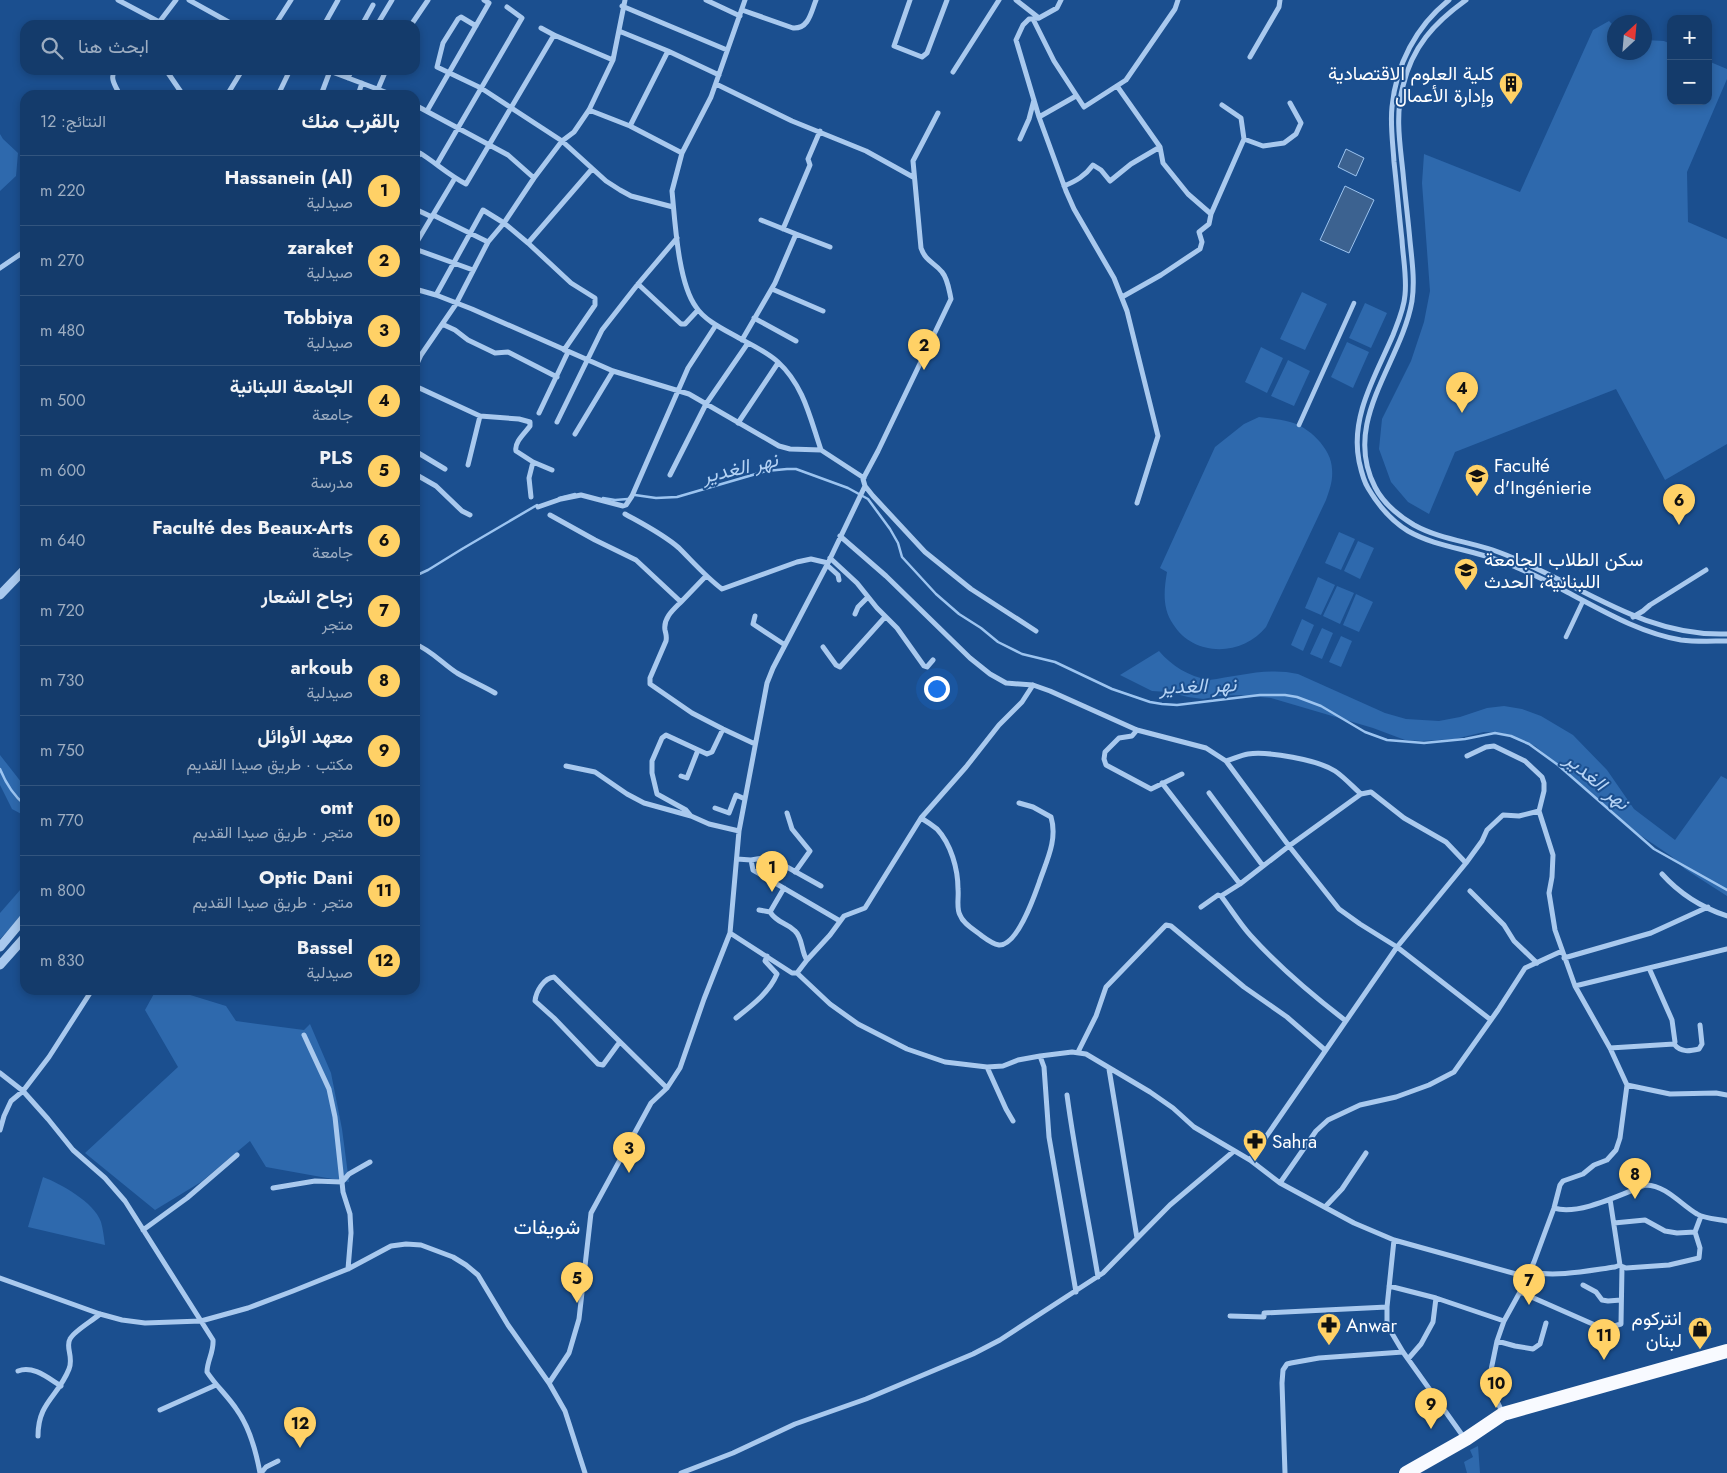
<!DOCTYPE html>
<html lang="ar">
<meta charset="utf-8">
<style>
body{margin:0;font-family:Jost,Vazirmatn,sans-serif;background:#214673;color:#f1f3f6;direction:rtl}
.controls{position:absolute;right:15px;top:15px;display:grid;overflow:hidden;border-radius:10px;box-shadow:0 2px 8px #0003}
.controls button{width:45px;height:45px;display:grid;place-items:center;padding:0;border:0;border-bottom:1px solid #33557e;background:#143b6b;color:#f1f3f6;font:25px sans-serif}
.compass{position:absolute;left:1607px;top:15px;width:45px;height:45px;border-radius:50%;background:#143b6b;box-shadow:0 2px 8px #0003;rotate:26deg}
.you{position:absolute;left:936px;top:688px;width:18px;height:18px;margin:-12px;border:4px solid #fff;border-radius:50%;background:#1a73e8;box-shadow:0 0 0 8px #1a73e833}
.badge{display:grid;place-items:center;width:32px;height:32px;border-radius:50%;background:#ffd166;color:#111;font-size:16px;font-weight:700}
.pin{position:absolute;translate:-50% -41px;filter:drop-shadow(0 1px 2px #0008)}
.pin::after{content:'';position:absolute;top:26px;width:18px;height:15px;background:inherit;clip-path:polygon(0 0,100% 0,50% 100%)}
.list{margin:0;padding:0;list-style:none}
h2{display:flex;justify-content:space-between;align-items:center;height:65px;margin:0;padding:0 20px;font-size:21px}
h2 small{font-size:16px;font-weight:400;color:#9dadc1}
.list li{display:grid;grid-template-columns:32px 1fr auto;gap:15px;align-items:center;box-sizing:border-box;height:70px;padding:0 20px;border-top:1px solid #33557e}
.list b{display:block;font-size:19px;white-space:nowrap}
.list p{margin:0;font-size:16px;white-space:nowrap;color:#9dadc1}
.list em{font-size:16px;font-style:normal;color:#9dadc1}
.icon{flex:none;width:28px;height:28px;fill:none;stroke:currentColor;stroke-width:2;stroke-linecap:round;stroke-linejoin:round}
.map{position:relative;flex:none;width:1727px;height:1473px;overflow:hidden;direction:ltr}
.search{position:absolute;background:#143b6b;box-shadow:0 2px 8px #0003;left:20px;top:20px;width:400px;height:55px;display:flex;align-items:center;gap:12px;box-sizing:border-box;padding:0 18px;border-radius:15px;color:#9dadc1;font-size:19px}
.panel{position:absolute;background:#143b6b;box-shadow:0 2px 8px #0003;left:20px;top:90px;width:400px;height:905px;border-radius:15px;direction:rtl}
.map>svg:first-child{display:block}
.green{fill:#2e69ad}
.water{fill:#3c6290;stroke:#9cc4f0}
.lines{fill:none;stroke-linecap:round;stroke-linejoin:round}
.stream{stroke:#9cc4f0;stroke-width:2.5}
.pedestrian{stroke:#a9c9ee;stroke-width:4.5}
.minor{stroke:#a9c9ee;stroke-width:5}
.tertiary{stroke:#a9c9ee;stroke-width:9}
.trunk{stroke:#f8faff;stroke-width:14}
.labels{text-anchor:middle;dominant-baseline:central;stroke-width:4;stroke-linejoin:round;paint-order:stroke}
.poi-label{font-size:19px;fill:#fff;stroke:#1b4f8f;text-anchor:start}
.water-label{font-size:20px;font-style:italic;fill:#b5d3f5;stroke:#1b4f8f}
.quarter-label{font-size:21px;fill:#fff;stroke:#1b4f8f}
</style>
<div class="map">
<svg width="1727" height="1473" viewBox="0 0 1727 1473">
<rect width="100%" height="100%" fill="#1b4f8f"/>
<!-- green -->
<path class="green" d="M1609,21L1614,26V52H1644L1645,40L1664,41L1671,44V101H1708V61L1727,69V79L1687,172L1688,222L1727,239V444L1665,480L1616,389L1455,452L1429,514L1408,502L1391,482L1379,449L1382,419L1411,361L1424,322L1430,291L1422,183L1424,154L1520,192L1593,30Z
M0,134L3,139L18,153L16,176L0,191Z
M1302,292L1327,304L1305,350L1280,339Z
M1365,303L1387,313L1371,348L1349,338Z
M1347,342L1369,352L1353,388L1331,377Z
M1261,347L1283,358L1267,393L1245,382Z
M1288,360L1310,371L1294,406L1271,396Z
M1259,417C1269,418 1280,419 1290,422C1308,426 1332,449 1332,469C1333,480 1330,489 1326,500L1266,627C1243,656 1194,658 1173,624C1162,608 1164,590 1167,572L1160,568L1215,447L1244,424Z
M1339,532L1355,539L1341,570L1325,563Z
M1358,541L1374,548L1360,579L1344,571Z
M1318,577L1335,585L1321,615L1305,608Z
M1337,586L1354,593L1340,624L1323,616Z
M1356,594L1373,602L1359,632L1343,625Z
M1302,619L1314,625L1303,651L1291,645Z
M1322,628L1333,633L1322,659L1310,654Z
M1341,636L1352,641L1341,667L1329,662Z
M1159,651C1172,666 1188,676 1209,680C1238,676 1269,667 1298,674L1385,713L1406,719L1439,721L1460,717L1487,708L1504,706L1522,709L1541,716L1573,735L1607,770L1634,809L1675,840L1721,776L1727,779V896L1685,869L1671,856L1637,833L1535,746L1519,741L1503,733L1484,732L1455,739L1422,741L1405,740L1373,728L1271,698L1239,695L1219,696L1203,699L1188,697L1168,692L1152,691L1120,675Z
M0,755L25,787V816L12,809L0,785Z
M25,882V912L0,939V913L21,889Z
M156,990H174L226,1006L236,1021L304,1030L310,1024L331,1073L342,1129L349,1182L266,1167L250,1141L201,1182L155,1210L85,1153L178,1067L145,1010Z
M43,1177C61,1184 94,1202 101,1222C103,1229 104,1238 105,1245L28,1227Z
M1478,1446L1480,1473H1467L1464,1462L1473,1457L1470,1450Z"/>
<!-- water -->
<path class="water" d="M1346,149L1364,158L1356,176L1338,167Z
M1345,186L1374,200L1349,253L1320,240Z"/>
<g class="lines">
<!-- stream -->
<path class="stream" d="M635,495L656,498L677,497L766,471L787,469H796L848,488L868,499L890,529L898,543L902,557L936,594L959,614L981,628L998,642L1022,654L1055,662L1112,689L1150,702L1162,704L1177,705L1260,695H1285L1297,697L1321,706L1365,732L1387,740L1424,743L1465,739L1495,733L1511,736L1529,744L1558,765L1654,849L1727,890
M559,498L575,494
M603,498L615,500L628,499
M415,576L428,570L462,549L537,505
M0,769C6,784 13,795 25,805"/>
<!-- pedestrian -->
<path class="pedestrian" d="M1299,425L1354,303
M1566,637L1583,601"/>
<!-- minor -->
<path class="minor" d="M118,0L165,25
M189,0L234,25
M706,0L740,16
M745,0L711,97L682,153L672,191C675,221 678,283 696,307C705,321 725,330 739,338C752,345 767,352 778,362C804,386 810,418 821,450L864,478
M910,0L894,46L922,57L927,53L947,0
M1016,0L1039,18
M1061,0L1057,8L1039,18L1029,19L1023,25L1016,40L1039,117L1066,191L1074,209L1114,278L1127,311L1158,436L1137,503
M1449,0C1416,26 1396,65 1392,107C1390,125 1393,144 1394,162C1397,188 1399,214 1402,240C1403,258 1407,277 1405,295C1404,309 1398,322 1393,335C1376,375 1350,416 1359,461C1361,470 1363,480 1368,488C1378,505 1390,520 1408,531C1436,547 1470,549 1500,561C1523,569 1545,580 1567,592C1603,611 1640,633 1681,640C1696,642 1712,641 1727,641
M1466,0C1434,23 1412,47 1403,86C1395,115 1400,144 1403,173C1405,196 1408,218 1410,241C1412,261 1415,281 1412,301C1401,364 1341,421 1375,487C1383,503 1399,516 1414,525C1441,540 1473,542 1501,553C1578,582 1641,637 1727,634
M622,6L727,50
M742,10L793,28C809,29 811,12 816,0
M1033,19L1054,61L1084,107L1126,80L1175,9L1178,0
M157,25L176,0
M275,25L291,0
M324,25L338,0
M362,25L373,5
M377,25L392,0
M411,25L428,0
M476,26L461,17L458,19L443,43L437,67L481,88L562,141L606,181L620,190L631,196L673,207
M541,28L554,35L613,60
M619,31L668,51
M1250,57L1279,7L1280,0
M115,70C109,78 116,87 120,95
M166,70L183,95
M327,70L393,95
M953,72L999,0
M348,78L352,70
M716,84L792,121L866,151L913,177
M1117,86L1160,147L1163,163L1188,194L1211,214L1244,139L1241,118L1222,105
M378,89L386,70
M227,95L241,72L238,70
M278,95L290,70
M321,95L330,71
M358,95L362,83
M415,105L508,155L534,178
M589,110L630,126L682,153
M427,111L489,3L484,0
M938,113L913,161L921,248C926,262 934,262 942,272C948,279 949,290 951,299L878,451L863,479L865,486L873,496L925,552L971,589L1036,631
M1039,117L1076,96
M630,126L668,51L719,75
M1020,139L1029,119L1034,100
M1244,139L1263,146L1284,143L1296,134L1301,123L1290,103
M415,160L420,153C436,163 450,176 466,184L554,35
M437,164L522,18L507,7
M1064,186C1076,181 1085,176 1093,165L1101,170L1110,181L1131,164L1160,147
M415,209L432,217
M433,215L488,242
M783,229L810,165L808,159L820,131
M796,234L830,247
M528,243L592,169
M415,245L455,178
M415,249L473,270
M0,268L25,251
M638,284L681,324H685L698,310
M415,289L436,295L472,309L613,371L689,394L779,446L790,449L821,450
M772,289L823,311
M436,295L483,210L504,223L528,243L571,283L595,298V305L564,350
M1122,297L1161,275L1200,249L1202,242L1199,232L1209,224L1211,214
M754,318L796,341
M442,324L455,330L468,340L495,353L508,352L557,377
M742,340L775,283L796,234L761,220
M415,368L421,355L456,304L488,242L504,223L534,178L562,141L574,132L589,110L613,60L625,0
M415,386L480,416L519,419L530,422V426C525,433 514,442 516,451L533,462L529,478L531,497
M539,413L568,352
M557,422L602,330L638,284L677,238
M738,423L778,363
M575,434L613,371
M415,451L445,469
M533,462L552,470
M468,465L480,416
M415,474L436,486L462,511L470,515
M670,475L706,404L748,343
M538,507L561,499L581,495L623,506L626,505L632,496L688,368L716,325
M625,514C643,524 663,534 679,548C693,562 706,577 722,589L797,562L811,559L828,563
M550,515L595,540L636,560L681,602L706,576
M840,536L886,576L970,658L990,674L1006,683L1033,685L1050,691L1137,730L1206,748L1226,761L1289,846L1339,909L1360,924L1397,947L1491,1020
M830,558L857,583L877,608L897,628L924,666L927,667L933,660
M827,565L838,575L839,580
M681,602C674,609 663,618 665,630C666,635 667,636 666,641L650,678V684L692,713L723,729L755,744
M855,614L858,607L868,597
M755,616L753,624L785,645
M1633,617L1643,611L1650,605L1706,570
M415,644C431,650 443,664 457,673C469,680 483,686 495,693
M823,647L836,665L840,667L885,617
M723,729L712,752L707,754L666,735L662,738L652,761V773L657,794L686,810L691,816L709,824L739,831
M1137,730L1132,736L1119,738L1105,752L1104,759L1106,765L1151,789L1182,774
M1467,756L1486,747L1494,746L1525,761L1542,777L1544,783V791L1539,811L1553,855L1552,877L1549,893L1555,930L1575,986L1610,1048L1627,1085L1620,1138L1616,1150L1607,1160L1594,1165L1583,1174L1563,1181L1560,1185L1554,1208L1534,1262L1520,1292L1504,1321L1497,1341L1490,1375L1492,1390L1503,1414
M1226,761C1233,759 1241,755 1248,754C1268,751 1318,760 1335,771C1344,777 1353,787 1361,794L1371,792L1404,818L1446,842L1466,863
M566,766L595,772L627,794L644,803L691,816
M681,776L687,778L698,750
M1162,783L1240,884
M1209,793L1263,866
M715,808L729,813L736,795L745,799
M787,813L792,829L810,851L795,872
M921,818C926,821 932,825 937,829C951,844 958,869 958,889C959,897 956,908 960,915C963,924 975,930 982,936C986,939 993,944 999,945C1017,946 1034,897 1039,883C1046,862 1058,840 1051,817L1033,807L1019,803
M737,859L751,860L753,870L840,921
M751,860L769,857L821,886
M1662,874C1679,893 1703,908 1727,916
M1470,891L1504,925L1514,941L1537,963
M1221,896C1231,909 1240,924 1251,936C1280,968 1312,995 1346,1021
M1201,907L1218,895L1221,896L1240,884L1289,846L1361,794
M759,910L770,912L784,888
M770,912C778,924 786,922 795,931C803,938 801,952 807,960
M730,933L792,973H797L830,1004L858,1024L907,1049L945,1062L987,1067L1003,1066L1018,1060L1040,1056L1072,1052L1086,1054L1150,1092L1173,1108L1194,1127L1250,1160L1280,1183L1354,1223L1394,1240L1527,1277
M1564,958L1651,933L1708,907
M797,973L807,960L830,935L844,916L865,908L921,818L966,767L999,725L1022,702L1033,685
M1575,986L1727,949
M736,1018C751,1006 769,993 777,974L765,961L767,956
M304,1035L329,1089L335,1117L342,1182
M619,1043L603,1065L598,1064L554,1018L535,1001C536,991 544,978 554,977L667,1088
M1674,1044C1681,1053 1690,1051 1699,1049L1702,1044L1700,1025
M1610,1048L1674,1044L1675,1042L1672,1020L1649,968
M1078,1052L1096,1016L1106,987L1166,925L1171,926L1244,987L1287,1017L1325,1050
M1040,1056L1044,1067L1049,1137L1076,1292
M987,1067L1006,1109L1013,1121
M1109,1069L1137,1238
M0,1073L23,1091L48,1119L73,1150L105,1178L125,1201L213,1340C214,1352 207,1361 207,1372C216,1386 228,1396 237,1410C250,1428 256,1451 260,1473
M1627,1085L1670,1094L1716,1093L1727,1095
M1067,1095C1075,1156 1088,1216 1098,1277
M0,1130L4,1116L11,1101L23,1091L49,1057L92,990
M1250,1160L1397,947L1466,863L1482,841L1487,830L1503,815L1519,816L1539,811
M342,1182L349,1174L370,1162
M1280,1183L1316,1131L1328,1120L1360,1105L1396,1097L1429,1085L1454,1072L1498,1010L1525,968L1562,951
M273,1188L315,1181L342,1182L343,1192L350,1214L351,1233L348,1269
M1325,1207L1342,1189L1366,1153
M1554,1208C1579,1216 1621,1194 1646,1185C1667,1186 1680,1204 1697,1214C1705,1219 1718,1219 1727,1221
M1614,1223L1645,1220L1665,1231L1677,1233L1695,1232L1701,1216
M143,1230L187,1198L237,1155
M1394,1240L1387,1307V1325L1403,1352L1465,1439
M1621,1266L1626,1268L1669,1265L1699,1258L1700,1248L1695,1232
M1529,1272C1558,1277 1586,1271 1615,1267L1620,1265L1610,1199
M0,1278L100,1314L122,1320L145,1323L201,1321L248,1308L293,1291L348,1269L391,1246L406,1244L421,1245L453,1257L466,1265L478,1275L508,1325L549,1383
M1583,1285L1596,1292L1602,1300L1608,1301L1621,1300
M1389,1286L1436,1298L1504,1321
M1520,1292L1604,1329L1621,1324L1622,1267
M1230,1316L1264,1317V1313L1387,1307
M1497,1341L1515,1346L1533,1349L1540,1344L1546,1323
M1408,1359L1421,1344L1433,1322L1436,1298
M18,1371C33,1365 48,1378 61,1386
M160,1410L216,1385
M38,1436C38,1402 58,1397 69,1369C74,1357 65,1347 70,1339C74,1331 92,1321 100,1314
M261,1473L266,1467L278,1461
M585,1473L565,1411L549,1383L569,1353L579,1319L591,1213L651,1103L667,1088L680,1068L704,999L730,933L739,831L767,683L773,668L828,563L865,486
M681,1473L733,1453L795,1424L866,1399L973,1354L1000,1340L1103,1273L1170,1205L1234,1151
M1285,1473L1282,1383L1283,1370L1287,1364L1291,1363L1319,1358L1403,1352"/>
<!-- tertiary -->
<path class="tertiary" d="M0,595L25,569
M0,947L25,917
M0,965L25,937"/>
<!-- trunk -->
<path class="trunk" d="M1406,1473L1466,1439L1503,1414L1727,1351"/>
</g>
<!-- icons -->
<defs>
<symbol id="building-pin" viewBox="-11 -11 22 30"><path d="M0 17L-7.5 6A9.5 9.5 0 1 1 7.5 6Z" fill="#ffd166" stroke="#1b4f8f"/><path d="M-4-6H4V6H1V3H-1V6H-4ZM-2.5-4.3h1.7v1.8h-1.7ZM.8-4.3h1.7v1.8H.8ZM-2.5-1h1.7V.8h-1.7ZM.8-1h1.7V.8H.8Z" fill="#111"/></symbol>
<symbol id="university-pin" viewBox="-11 -11 22 30"><path d="M0 17L-7.5 6A9.5 9.5 0 1 1 7.5 6Z" fill="#ffd166" stroke="#1b4f8f"/><path d="M0-5L7-2L0 1L-7-2ZM-4 1L0 2.5L4 1V4Q0 6-4 4Z" fill="#111"/></symbol>
<symbol id="pharmacy-pin" viewBox="-11 -11 22 30"><path d="M0 17L-7.5 6A9.5 9.5 0 1 1 7.5 6Z" fill="#ffd166" stroke="#1b4f8f"/><path d="M-2-6h4v4h4v4h-4v4h-4v-4h-4v-4h4Z" fill="#111"/></symbol>
<symbol id="shop-pin" viewBox="-11 -11 22 30"><path d="M0 17L-7.5 6A9.5 9.5 0 1 1 7.5 6Z" fill="#ffd166" stroke="#1b4f8f"/><path d="M-5-2.5h2.3a2.7 3.5 0 0 1 5.4 0H5L5.5 6h-11ZM-1.5-2.5h3a1.5 2.3 0 0 0-3 0Z" fill="#111"/></symbol>
</defs>
<g fill-rule="evenodd">
<use href="#building-pin" x="1497" y="70" width="28" height="38"/>
<use href="#university-pin" x="1463" y="462" width="28" height="38"/>
<use href="#university-pin" x="1452" y="556" width="28" height="38"/>
<use href="#pharmacy-pin" x="1241" y="1127" width="28" height="38"/>
<use href="#pharmacy-pin" x="1315" y="1311" width="28" height="38"/>
<use href="#shop-pin" x="1686" y="1315" width="28" height="38"/>
</g>
<g class="labels">
<!-- poi labels -->
<g class="poi-label">
<text x="1494" y="73" text-anchor="end">كلية العلوم الاقتصادية<tspan x="1494" dy="22">وإدارة الأعمال</tspan></text>
<text x="1494" y="465">Faculté<tspan x="1494" dy="22">d'Ingénierie</tspan></text>
<text x="1484" y="559">سكن الطلاب الجامعة<tspan x="1484" dy="22">اللبنانية، الحدث</tspan></text>
<text x="1272" y="1141">Sahra</text>
<text x="1682" y="1318" text-anchor="end">انتركوم<tspan x="1682" dy="22">لبنان</tspan></text>
<text x="1346" y="1325">Anwar</text>
</g>
<!-- water labels -->
<g class="water-label">
<text transform="translate(740 468) rotate(-13)">نهر الغدير</text>
<text transform="translate(1198 686) rotate(-2)">نهر الغدير</text>
<text transform="translate(1597 781) rotate(40)">نهر الغدير</text>
</g>
<!-- quarter labels -->
<g class="quarter-label">
<text x="547" y="1227">شويفات</text>
</g>
</g>
</svg>
<div class="controls">
<button>+</button>
<button>−</button>
</div>
<svg class="compass" viewBox="-18 -18 36 36"><path d="M0-13l5 13h-10z" fill="#e53935"/><path d="M0 13l5-13h-10z" fill="#9dadc1"/></svg>
<div class="you"></div>
<div class="pin badge" style="left:772px;top:892px">1</div>
<div class="pin badge" style="left:924px;top:370px">2</div>
<div class="pin badge" style="left:629px;top:1173px">3</div>
<div class="pin badge" style="left:1462px;top:413px">4</div>
<div class="pin badge" style="left:577px;top:1303px">5</div>
<div class="pin badge" style="left:1679px;top:525px">6</div>
<div class="pin badge" style="left:1529px;top:1305px">7</div>
<div class="pin badge" style="left:1635px;top:1199px">8</div>
<div class="pin badge" style="left:1431px;top:1429px">9</div>
<div class="pin badge" style="left:1496px;top:1408px">10</div>
<div class="pin badge" style="left:1604px;top:1360px">11</div>
<div class="pin badge" style="left:300px;top:1448px">12</div>
<div class="search"><svg class="icon" aria-label="search" viewBox="0 0 24 24"><circle cx="10" cy="10" r="6"/><path d="M15 15l6 6"/></svg>ابحث هنا</div>
<section class="panel">
<h2>بالقرب منك<small>النتائج: 12</small></h2>
<ul class="list">
<li><span class="badge">1</span><div><b>Hassanein (Al)</b><p>صيدلية</p></div><em>220 m</em></li>
<li><span class="badge">2</span><div><b>zaraket</b><p>صيدلية</p></div><em>270 m</em></li>
<li><span class="badge">3</span><div><b>Tobbiya</b><p>صيدلية</p></div><em>480 m</em></li>
<li><span class="badge">4</span><div><b>الجامعة اللبنانية</b><p>جامعة</p></div><em>500 m</em></li>
<li><span class="badge">5</span><div><b>PLS</b><p>مدرسة</p></div><em>600 m</em></li>
<li><span class="badge">6</span><div><b>Faculté des Beaux-Arts</b><p>جامعة</p></div><em>640 m</em></li>
<li><span class="badge">7</span><div><b>زجاح الشعار</b><p>متجر</p></div><em>720 m</em></li>
<li><span class="badge">8</span><div><b>arkoub</b><p>صيدلية</p></div><em>730 m</em></li>
<li><span class="badge">9</span><div><b>معهد الأوائل</b><p>مكتب · طريق صيدا القديم</p></div><em>750 m</em></li>
<li><span class="badge">10</span><div><b>omt</b><p>متجر · طريق صيدا القديم</p></div><em>770 m</em></li>
<li><span class="badge">11</span><div><b>Optic Dani</b><p>متجر · طريق صيدا القديم</p></div><em>800 m</em></li>
<li><span class="badge">12</span><div><b>Bassel</b><p>صيدلية</p></div><em>830 m</em></li>
</ul>
</section>
</div>
